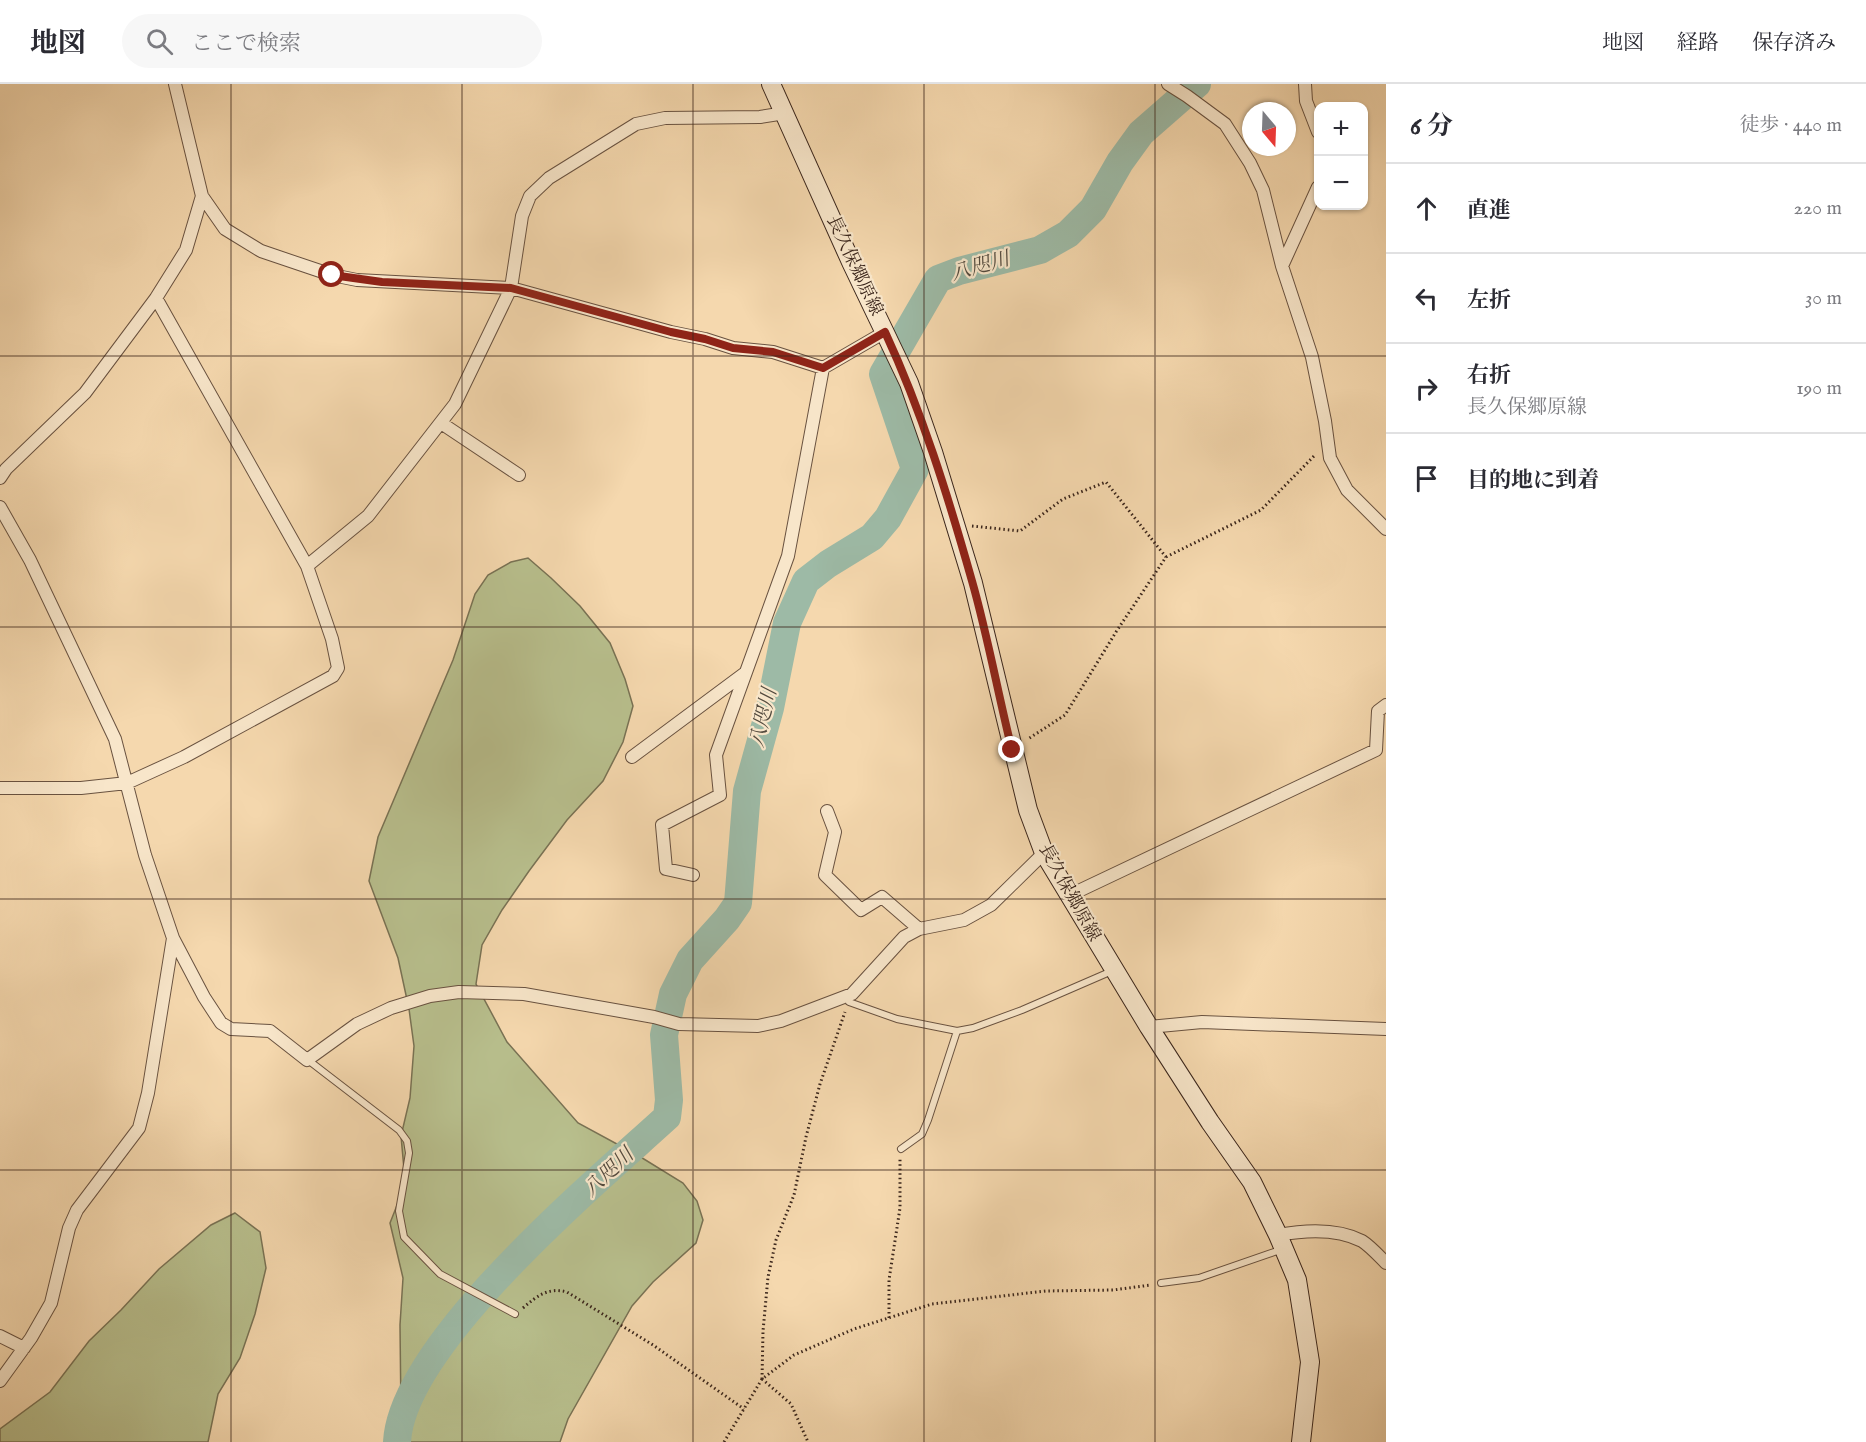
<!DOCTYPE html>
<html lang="ja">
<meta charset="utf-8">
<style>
body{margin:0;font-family:"IM FELL English","Noto Serif JP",serif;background:#f7f7f7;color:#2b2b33}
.controls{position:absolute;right:18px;top:18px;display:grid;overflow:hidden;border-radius:12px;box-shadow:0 2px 4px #0004}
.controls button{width:54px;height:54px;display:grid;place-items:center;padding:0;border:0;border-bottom:2px solid #e1e1e2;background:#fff;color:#2b2b33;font:30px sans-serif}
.compass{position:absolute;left:1242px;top:18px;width:54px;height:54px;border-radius:50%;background:#fff;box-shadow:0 2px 4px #0004;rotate:161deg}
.stop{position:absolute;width:18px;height:18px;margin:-14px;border:4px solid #8f2418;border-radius:50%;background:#fff}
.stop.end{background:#8f2418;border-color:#fff;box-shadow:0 2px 6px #0008}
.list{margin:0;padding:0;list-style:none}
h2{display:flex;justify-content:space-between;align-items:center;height:78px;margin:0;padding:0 24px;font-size:26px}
h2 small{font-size:20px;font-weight:400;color:#7c7c81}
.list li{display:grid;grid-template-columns:39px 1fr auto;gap:18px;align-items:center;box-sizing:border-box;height:90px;padding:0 24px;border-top:2px solid #e1e1e2}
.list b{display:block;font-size:22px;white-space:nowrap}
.list p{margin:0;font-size:20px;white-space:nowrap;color:#7c7c81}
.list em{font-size:20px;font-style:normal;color:#7c7c81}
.icon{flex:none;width:33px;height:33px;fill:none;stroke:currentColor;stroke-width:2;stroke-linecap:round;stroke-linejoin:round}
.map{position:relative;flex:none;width:1386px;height:1358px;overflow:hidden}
header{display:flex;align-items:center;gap:36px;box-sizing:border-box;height:84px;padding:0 30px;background:#fff;border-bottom:2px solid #e1e1e2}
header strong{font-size:28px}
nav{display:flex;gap:33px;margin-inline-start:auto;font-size:21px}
.search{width:420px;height:54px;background:#f7f7f7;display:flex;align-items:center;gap:15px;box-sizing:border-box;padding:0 21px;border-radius:33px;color:#7c7c81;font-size:22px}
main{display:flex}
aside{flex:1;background:#fff}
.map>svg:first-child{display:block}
.green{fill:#b8bf8d;stroke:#797254;stroke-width:1.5}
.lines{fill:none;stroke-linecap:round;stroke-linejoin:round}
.river{stroke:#9dbaa6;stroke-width:28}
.lane-casing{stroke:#695240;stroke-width:8}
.street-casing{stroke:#695240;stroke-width:14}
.secondary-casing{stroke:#3a251b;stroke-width:20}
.path{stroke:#3a251b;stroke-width:3;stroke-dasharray:1.5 3;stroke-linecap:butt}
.lane{stroke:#f8e6ca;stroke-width:6}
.street{stroke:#f8e6ca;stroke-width:12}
.secondary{stroke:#f8e6ca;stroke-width:18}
.route{stroke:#8f2418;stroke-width:8}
.grid{fill:none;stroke:#3a251b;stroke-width:1.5;stroke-opacity:0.55}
.labels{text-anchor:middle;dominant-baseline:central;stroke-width:4.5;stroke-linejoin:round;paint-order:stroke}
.street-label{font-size:18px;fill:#3a251b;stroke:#f8e6ca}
.water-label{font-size:20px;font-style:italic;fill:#534a3e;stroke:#f8e6ca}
</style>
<header>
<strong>地図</strong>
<div class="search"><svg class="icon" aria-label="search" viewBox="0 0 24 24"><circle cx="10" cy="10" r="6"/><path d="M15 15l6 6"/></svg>ここで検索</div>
<nav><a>地図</a><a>経路</a><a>保存済み</a></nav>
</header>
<main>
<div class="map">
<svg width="1386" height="1358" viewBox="0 0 1386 1358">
<rect width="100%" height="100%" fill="#f5d8ae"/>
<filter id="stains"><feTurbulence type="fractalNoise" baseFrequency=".00333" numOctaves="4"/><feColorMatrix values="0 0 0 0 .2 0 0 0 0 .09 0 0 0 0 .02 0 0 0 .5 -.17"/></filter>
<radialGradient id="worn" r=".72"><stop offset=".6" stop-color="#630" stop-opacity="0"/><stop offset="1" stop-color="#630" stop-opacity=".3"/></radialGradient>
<!-- green -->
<path class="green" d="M528,474L551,494L580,522L610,559L625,595L633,622L623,658L603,697L567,736L529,787L502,826L482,861L476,900L507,958L578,1039L639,1072L683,1099L697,1117L703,1136L696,1159L653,1198L632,1222L568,1335L560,1358H409L401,1330L400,1241L403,1194L390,1139L403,1106L404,1085L401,1052L410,1014L414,962L409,925L398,874L369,797L378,753L453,576L475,510L488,491L511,478Z
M235,1129L260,1148L266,1184L255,1230L240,1274L218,1310L208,1358H0V1345L50,1308L89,1257L121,1226L159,1185L211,1141Z"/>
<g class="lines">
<!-- river -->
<path class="river" d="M397,1358C402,1260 595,1099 667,1033L669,1016L664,951L673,910L690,876L727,835L738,819L747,707L770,624L787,539L806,497L828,480L872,453L888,434L915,385L883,290L938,195L959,187L1040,166L1068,150L1093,125L1120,78L1141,49L1197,0"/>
<defs>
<path id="lane" d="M849,918L897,935L957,947L973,944L1022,926L1112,887
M308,976L399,1046L407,1057L409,1069L399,1127L404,1153L440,1190L515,1230
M901,1065L922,1050L928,1036L957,947
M1161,1199L1199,1194L1280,1166"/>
<path id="street" d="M175,0L202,112L225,145L261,167L332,191L357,196L511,204L671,248L705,255L733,264L773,268L823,284L885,248
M1168,0L1187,12L1225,40L1250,79L1263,106L1282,182L1312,273L1325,337L1330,374L1347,406L1386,445
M1305,0L1306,17L1318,48
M1282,182L1318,103
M441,339L519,391
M0,394L6,385L85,309L156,214L186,166L202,112
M0,423L30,476L115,655L145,771L173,854L148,1009L139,1044L77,1126L69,1144L51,1219L31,1254L0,1297
M307,482L368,432L455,320L511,204L522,132L530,112L549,94L636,40L665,34L760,33L785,29
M632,673L745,589
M0,704H81L127,699L184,673L333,592L338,584L332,555L307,482L156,214
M827,727L835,748L825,791L861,826L882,813L919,845
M693,791L666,785L662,741L720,711L716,671L788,472L823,284
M1068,812L1376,666L1378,627L1386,621
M173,854L204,913L221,939L231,945L270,947L307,976L357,940L391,924L430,912L459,908L524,910L654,933L679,940L758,942L781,937L852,910L904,853L919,845L964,836L991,821L1044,769
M1149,943L1202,938L1386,945
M1278,1151C1305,1146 1337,1144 1362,1157C1370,1162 1379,1172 1386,1179
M0,1252L24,1264"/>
<path id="secondary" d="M771,0L851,178L909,299L933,368L973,499L1028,726L1044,769L1149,943L1210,1038L1252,1098L1278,1151L1297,1196L1310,1278L1301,1358"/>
</defs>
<!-- lane casing -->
<use href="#lane" class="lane-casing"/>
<!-- street casing -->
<use href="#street" class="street-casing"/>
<!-- secondary casing -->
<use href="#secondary" class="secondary-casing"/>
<!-- path -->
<path class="path" d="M972,442L1020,447L1063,415L1106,398L1166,473L1116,548L1065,631L1028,655
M1166,473L1261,426L1316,370
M523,1224C537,1212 548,1203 567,1208L653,1261L744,1325
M889,1234V1196L900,1124V1074
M762,1295L763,1247L768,1193L776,1156L794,1111L806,1053L820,1000L845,928
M762,1295L791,1320L808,1358
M724,1358L762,1295L794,1271L854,1245L932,1220L1046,1207L1113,1206L1151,1201"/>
<!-- lane -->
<use href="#lane" class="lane"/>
<!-- street -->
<use href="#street" class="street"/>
<!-- secondary -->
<use href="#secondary" class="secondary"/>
</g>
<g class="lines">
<!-- route -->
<path class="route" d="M332,191L382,198L511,204L671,248L705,255L733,264L773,268L823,284L885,248C922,328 948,412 972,497C988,553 998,610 1012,666"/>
</g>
<!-- grid -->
<path class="grid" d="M231,0V1358M462,0V1358M693,0V1358M924,0V1358M1155,0V1358M0,272H1386M0,543H1386M0,815H1386M0,1086H1386"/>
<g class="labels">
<!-- street labels -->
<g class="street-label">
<text transform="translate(854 182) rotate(65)">長久保郷原線</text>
<text transform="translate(1069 809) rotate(61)">長久保郷原線</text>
</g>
<!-- water labels -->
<g class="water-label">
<text transform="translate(980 183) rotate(-16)">八咫川</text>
<text transform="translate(764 634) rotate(-77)">八咫川</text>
<text transform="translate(609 1089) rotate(-44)">八咫川</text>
</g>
</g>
<rect width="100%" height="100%" filter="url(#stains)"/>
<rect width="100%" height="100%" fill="url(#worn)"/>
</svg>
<div class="controls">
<button>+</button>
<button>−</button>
</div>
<svg class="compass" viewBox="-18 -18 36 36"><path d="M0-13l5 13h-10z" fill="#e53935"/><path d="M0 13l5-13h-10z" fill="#7c7c81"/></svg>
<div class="stop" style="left:332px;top:191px"></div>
<div class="stop end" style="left:1012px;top:666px"></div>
</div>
<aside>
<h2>6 分<small>徒歩 · 440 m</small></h2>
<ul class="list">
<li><svg class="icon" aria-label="ahead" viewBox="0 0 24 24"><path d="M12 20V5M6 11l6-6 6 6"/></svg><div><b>直進</b></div><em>220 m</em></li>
<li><svg class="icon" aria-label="left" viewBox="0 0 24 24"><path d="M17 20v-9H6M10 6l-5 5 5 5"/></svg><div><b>左折</b></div><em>30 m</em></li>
<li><svg class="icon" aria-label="right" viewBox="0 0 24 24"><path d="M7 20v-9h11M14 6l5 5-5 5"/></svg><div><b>右折</b><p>長久保郷原線</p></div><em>190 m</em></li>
<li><svg class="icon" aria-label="arrive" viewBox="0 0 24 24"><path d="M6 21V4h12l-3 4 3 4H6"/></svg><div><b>目的地に到着</b></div></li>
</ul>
</aside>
</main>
